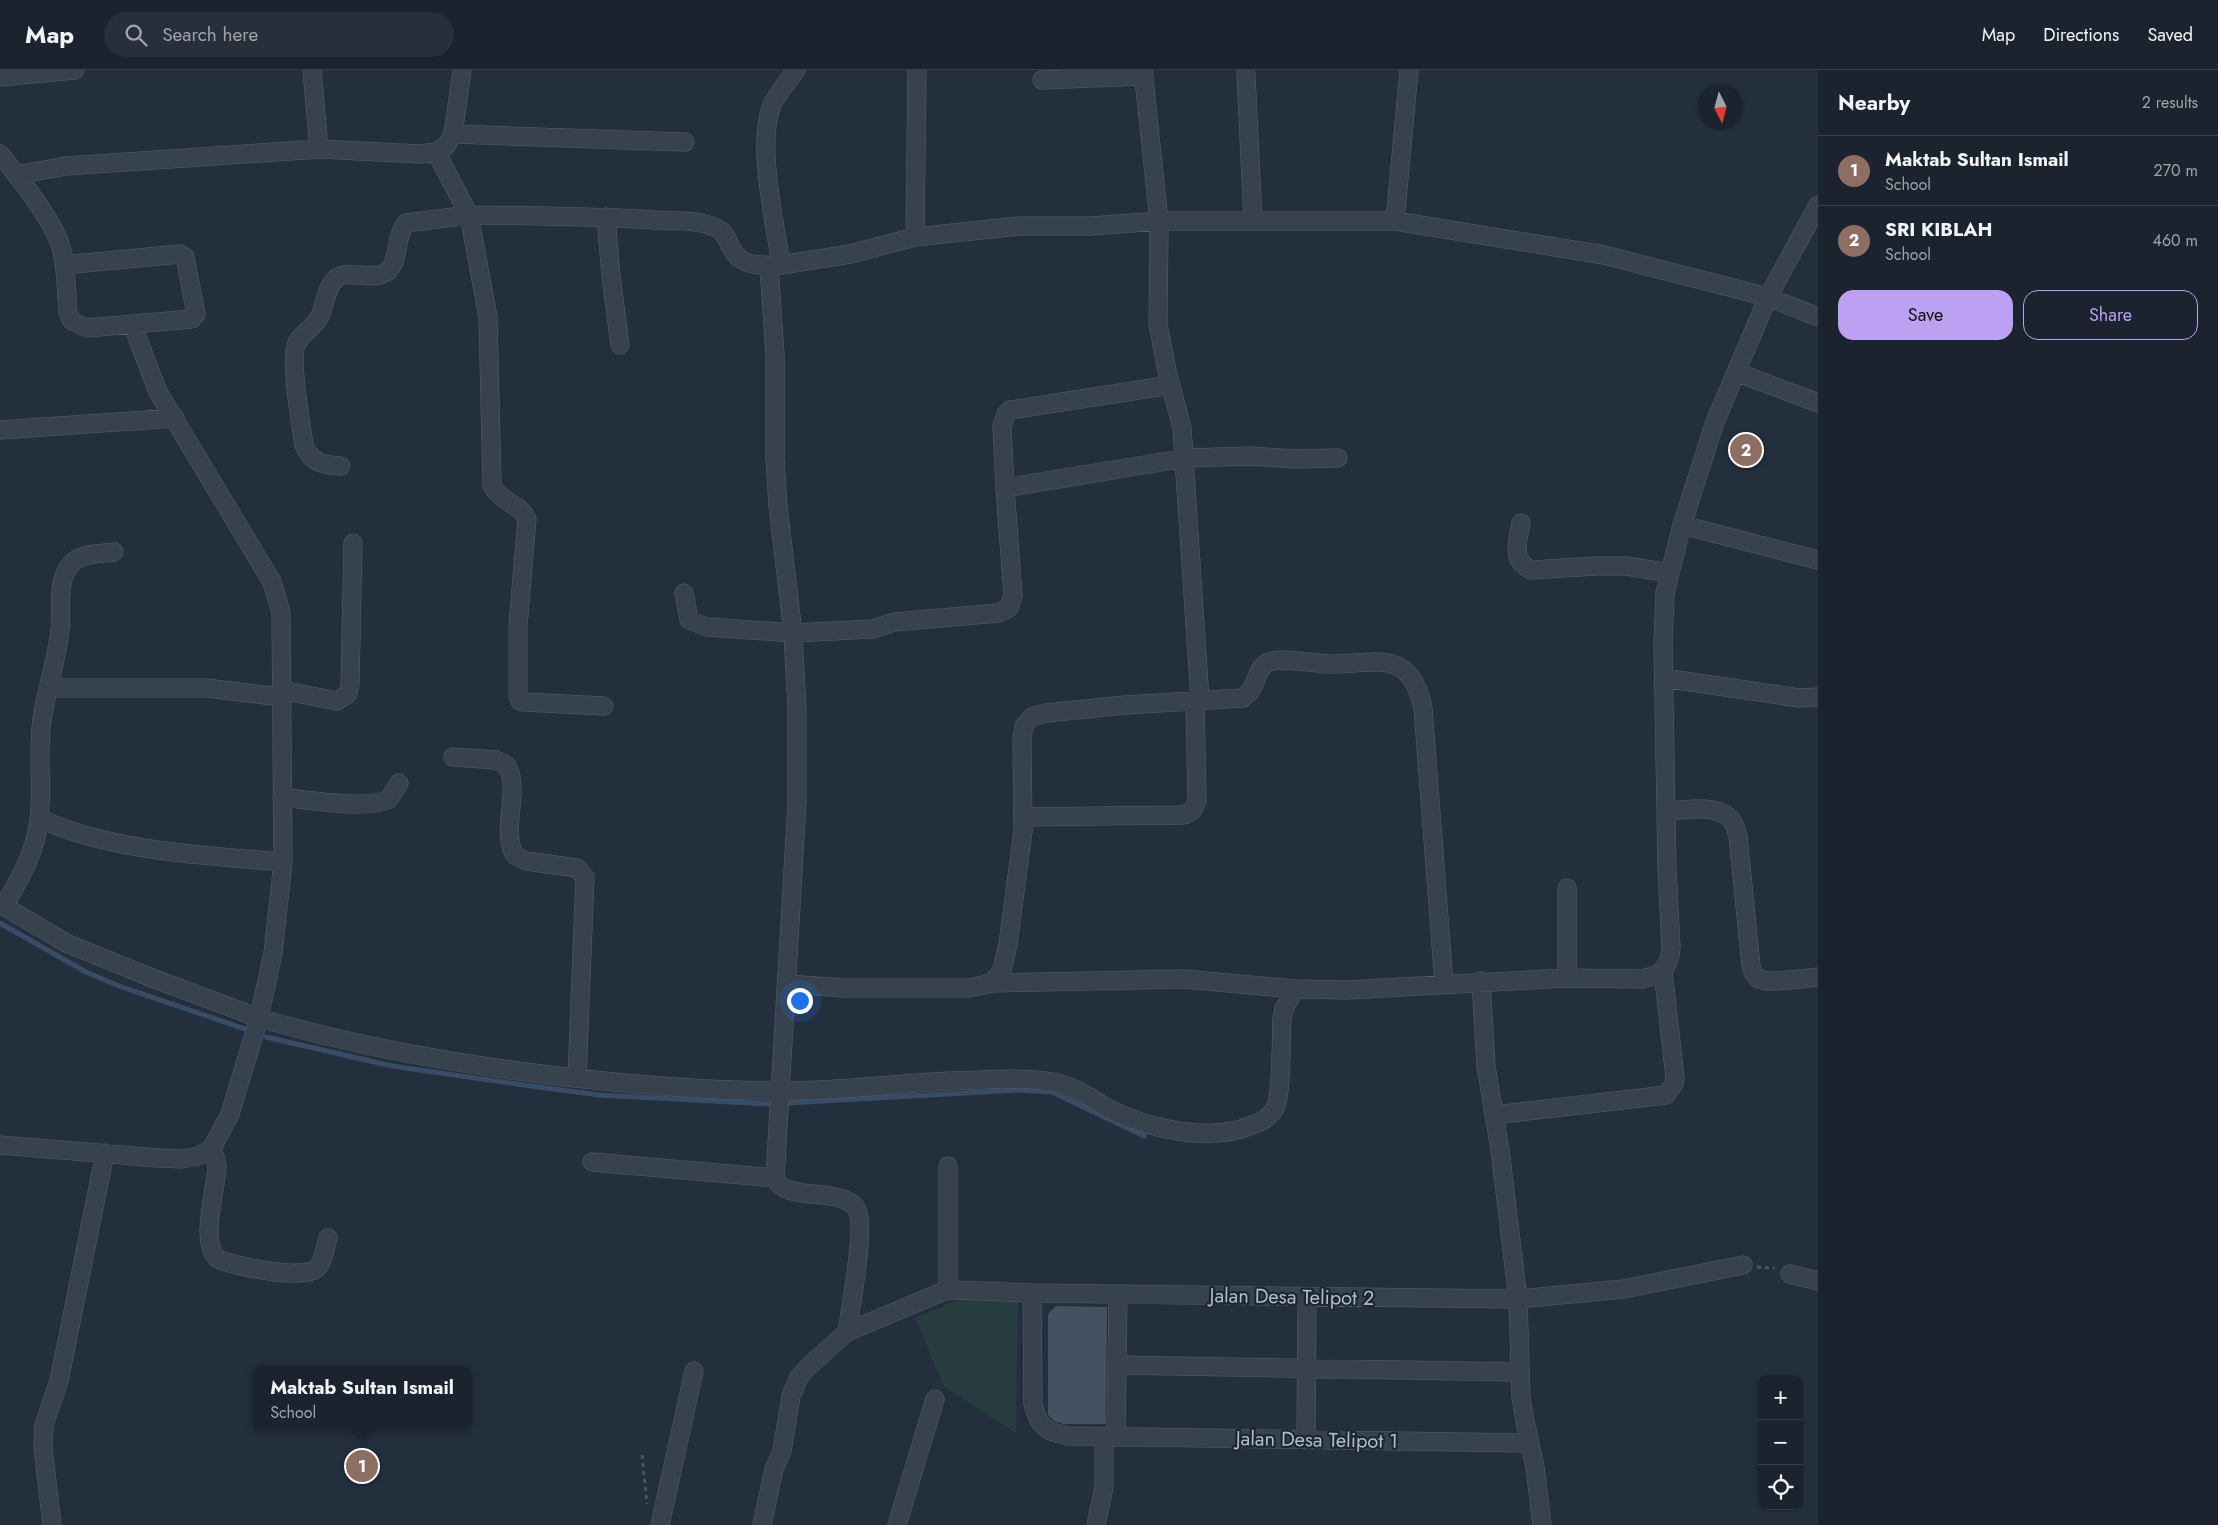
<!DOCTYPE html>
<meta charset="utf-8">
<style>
body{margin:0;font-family:Jost,sans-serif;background:#282f3a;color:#f1f3f6}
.controls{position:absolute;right:15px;bottom:15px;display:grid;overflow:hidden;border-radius:10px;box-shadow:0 1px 4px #0004}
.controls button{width:45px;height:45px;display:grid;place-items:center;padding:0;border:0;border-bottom:1px solid #39404a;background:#1b232e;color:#f1f3f6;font:25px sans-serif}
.compass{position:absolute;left:1698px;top:15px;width:45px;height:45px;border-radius:50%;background:#1b232e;box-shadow:0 1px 4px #0004;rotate:174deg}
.you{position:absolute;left:799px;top:930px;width:18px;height:18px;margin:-12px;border:4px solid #fff;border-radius:50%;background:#1a73e8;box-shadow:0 0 0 8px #1a73e833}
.badge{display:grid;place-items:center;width:32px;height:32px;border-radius:50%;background:#bca0f2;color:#fff;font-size:16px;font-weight:700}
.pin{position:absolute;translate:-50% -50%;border:2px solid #fff;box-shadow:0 1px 5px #0006}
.popup{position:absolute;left:253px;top:1296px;width:218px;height:65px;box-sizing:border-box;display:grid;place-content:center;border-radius:10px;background:#1b232e;filter:drop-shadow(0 1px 4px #0005);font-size:16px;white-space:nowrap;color:#a0a4aa}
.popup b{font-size:19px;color:#f1f3f6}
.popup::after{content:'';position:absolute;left:50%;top:100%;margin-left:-10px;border:10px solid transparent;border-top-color:#1b232e}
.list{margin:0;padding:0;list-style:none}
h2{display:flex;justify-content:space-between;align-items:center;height:65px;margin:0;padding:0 20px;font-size:21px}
h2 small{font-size:16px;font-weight:400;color:#a0a4aa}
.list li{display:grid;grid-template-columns:32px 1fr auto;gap:15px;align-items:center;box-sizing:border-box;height:70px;padding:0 20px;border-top:1px solid #39404a}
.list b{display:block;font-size:19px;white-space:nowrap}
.list p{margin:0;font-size:16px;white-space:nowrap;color:#a0a4aa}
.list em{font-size:16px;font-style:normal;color:#a0a4aa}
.actions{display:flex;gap:10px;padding:15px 20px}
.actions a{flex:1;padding:11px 0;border:1px solid #bca0f2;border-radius:15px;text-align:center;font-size:18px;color:#bca0f2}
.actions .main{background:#bca0f2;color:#111}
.icon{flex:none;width:28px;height:28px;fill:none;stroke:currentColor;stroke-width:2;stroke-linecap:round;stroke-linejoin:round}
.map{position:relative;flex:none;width:1818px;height:1455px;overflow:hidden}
header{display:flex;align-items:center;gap:30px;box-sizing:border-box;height:70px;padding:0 25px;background:#1b232e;border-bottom:1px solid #39404a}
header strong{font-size:24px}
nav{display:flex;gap:28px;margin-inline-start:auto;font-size:18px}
.search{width:350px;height:45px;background:#282f3a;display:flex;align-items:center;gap:12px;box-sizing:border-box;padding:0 18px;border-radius:28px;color:#a0a4aa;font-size:19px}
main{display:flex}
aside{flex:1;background:#1b232e}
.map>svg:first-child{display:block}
.green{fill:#263c3f}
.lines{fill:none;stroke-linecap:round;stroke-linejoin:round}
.stream{stroke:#394c67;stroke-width:5}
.building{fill:#455162}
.minor-casing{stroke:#565f6c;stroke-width:19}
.path{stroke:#44595c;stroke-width:3;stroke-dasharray:4 4;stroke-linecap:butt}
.minor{stroke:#38414e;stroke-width:18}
.labels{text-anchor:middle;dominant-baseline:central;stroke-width:4.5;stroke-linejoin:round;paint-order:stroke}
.street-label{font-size:20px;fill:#b4bcc9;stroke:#1d2633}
</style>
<header>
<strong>Map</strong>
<div class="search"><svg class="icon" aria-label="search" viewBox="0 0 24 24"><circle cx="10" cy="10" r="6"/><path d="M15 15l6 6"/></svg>Search here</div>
<nav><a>Map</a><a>Directions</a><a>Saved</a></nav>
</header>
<main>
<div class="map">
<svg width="1818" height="1455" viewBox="0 0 1818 1455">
<rect width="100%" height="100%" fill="#242f3e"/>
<!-- green -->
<path class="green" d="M961,1229L1018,1230L1016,1363L944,1317L915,1248Z"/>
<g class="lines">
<!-- stream -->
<path class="stream" d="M0,853L86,902L119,916L245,959
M266,967L392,996L524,1015L599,1025L769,1034
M788,1033L1018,1020L1052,1022L1144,1066"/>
</g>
<!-- building -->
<path class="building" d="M1056,1236L1107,1237L1106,1354H1064L1054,1351L1048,1345V1244Z"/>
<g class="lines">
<defs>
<path id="minor" d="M312,0L319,79
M1246,5L1253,151
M0,7L75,0
M1042,10L1144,6
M453,64L685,72
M436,82L446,76L453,64L462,0
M0,84C19,108 50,146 60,174C67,195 66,221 68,243L72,251L87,258L192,249L196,244L185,187L180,184L64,195
M16,105L66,96L319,79L420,84L436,82L469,145C531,146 592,146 653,150C672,151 696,149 714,157C729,162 727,176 737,186C746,196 768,196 781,195L850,184L915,167L1019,156H1091L1159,151L1143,0
M606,147L611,206L620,275
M1395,151L1409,0
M915,167L917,0
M781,195C775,153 757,76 771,38C775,25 788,12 796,0
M769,196L775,285V389L778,436L793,563L797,639V733L775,1108C784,1133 839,1116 856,1138C867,1152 850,1241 847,1262
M135,254L137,267L158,322L272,512L281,542L283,792L273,883L259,948C361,978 461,995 566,1007C637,1015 709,1021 781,1021C847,1021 913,1011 979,1010C1004,1009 1029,1008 1053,1012C1073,1015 1092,1029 1109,1039C1148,1059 1211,1073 1252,1055C1261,1052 1270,1047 1275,1038C1282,1026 1281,965 1282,948L1284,939L1295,919
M1736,302L1818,333
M0,360L175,348
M341,396C323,395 311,393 304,375C301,355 289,288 297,273C303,261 316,257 321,244C325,232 327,214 338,207C352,200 379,213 390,199C400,185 395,167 406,153L469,145L488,247L492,415C500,432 519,433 527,449L518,555V626L520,631L524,632L604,636
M1005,418L1002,356L1006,344L1010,340L1171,315
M1521,453C1518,472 1510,490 1531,500L1596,496H1626L1670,503
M1682,455L1818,490
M684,523L689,550L707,557L793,563L873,559L895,552L998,543L1009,538L1013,525L1005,418L1186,388L1251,386L1294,389L1338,388
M1664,608L1799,628L1818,627
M48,618H207L280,627
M281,620L337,631L348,624L350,614L353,473
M1200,630L1182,358L1167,301L1158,254L1159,151H1395L1604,185L1768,227L1818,135
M453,687L496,690L507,696C521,720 500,761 515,785L526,791L577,798L585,807L577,1008
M282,727C307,730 369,740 389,729L399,713
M1667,741C1685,740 1719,733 1732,751C1735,754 1736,761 1738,766L1751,896C1752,901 1754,906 1759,909C1770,914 1805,908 1818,907
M1023,747L1184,745L1193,740L1197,731L1195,631
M39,748C107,781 208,786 283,792
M1567,818V908
M0,834L66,873L147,906L259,948L230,1044L212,1078L199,1086L181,1089L159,1088L0,1075
M4,836C20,809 36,781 39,749C43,716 37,683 42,650C46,620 57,590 60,560C62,539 56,511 71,494C80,483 101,484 114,482
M1481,911L1486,996L1500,1080L1518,1229L1521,1327L1525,1351L1535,1397L1542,1455
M992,913L1184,909L1295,919L1347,920L1567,908L1642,909C1661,905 1670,897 1671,878L1667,799L1663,573L1665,523L1682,455L1715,352L1768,227L1818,247
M788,914L843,918H969L992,913L1002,900L1008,874L1023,761L1022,668L1024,656L1032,647L1046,643L1125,635L1243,628C1245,626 1249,623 1251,620C1258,610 1256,598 1269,592C1282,587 1312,593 1327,594C1374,595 1410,576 1423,638L1444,914
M1494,1045L1666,1025L1674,1014L1675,1008L1663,901
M212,1078C214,1084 217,1091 217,1097C216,1120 199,1173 218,1189C235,1196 304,1211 317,1198C324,1191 325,1177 328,1168
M592,1092L775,1108
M1790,1204L1818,1211
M948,1221V1096
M1032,1223L1033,1334C1038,1356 1046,1362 1068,1366L1530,1373
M1117,1295L1519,1302
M1116,1367L1118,1224
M1306,1370L1307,1227
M52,1455L43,1378L44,1355L59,1311L105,1083
M660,1455L694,1301
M762,1455L774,1399L782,1381L791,1326L799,1307L807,1298L847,1262L942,1222L954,1220L1032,1223L1518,1229L1624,1219L1743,1195
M897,1455L935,1329
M1096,1455L1104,1417V1367"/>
</defs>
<!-- minor casing -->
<use href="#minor" class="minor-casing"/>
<!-- path -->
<path class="path" d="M1757,1197L1775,1198
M642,1385L647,1434"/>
<!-- minor -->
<use href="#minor" class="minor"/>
</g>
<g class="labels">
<!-- street labels -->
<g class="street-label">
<text transform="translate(1292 1227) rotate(1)">Jalan Desa Telipot 2</text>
<text transform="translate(1317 1370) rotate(1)">Jalan Desa Telipot 1</text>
</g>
</g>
</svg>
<div class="controls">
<button>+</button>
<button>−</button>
<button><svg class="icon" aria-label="locate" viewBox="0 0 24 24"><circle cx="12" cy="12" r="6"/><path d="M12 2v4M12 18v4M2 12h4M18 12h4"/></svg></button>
</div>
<svg class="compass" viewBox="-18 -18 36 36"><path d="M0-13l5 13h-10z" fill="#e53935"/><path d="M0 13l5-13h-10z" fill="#a0a4aa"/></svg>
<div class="you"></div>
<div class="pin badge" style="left:362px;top:1396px;background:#8d6e63">1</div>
<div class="popup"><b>Maktab Sultan Ismail</b>School</div>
<div class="pin badge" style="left:1746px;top:380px;background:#8d6e63">2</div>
</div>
<aside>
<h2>Nearby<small>2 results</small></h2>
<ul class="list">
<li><span class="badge" style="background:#8d6e63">1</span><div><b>Maktab Sultan Ismail</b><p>School</p></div><em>270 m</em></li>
<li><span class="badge" style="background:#8d6e63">2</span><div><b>SRI KIBLAH</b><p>School</p></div><em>460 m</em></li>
</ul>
<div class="actions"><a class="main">Save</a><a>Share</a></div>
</aside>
</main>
